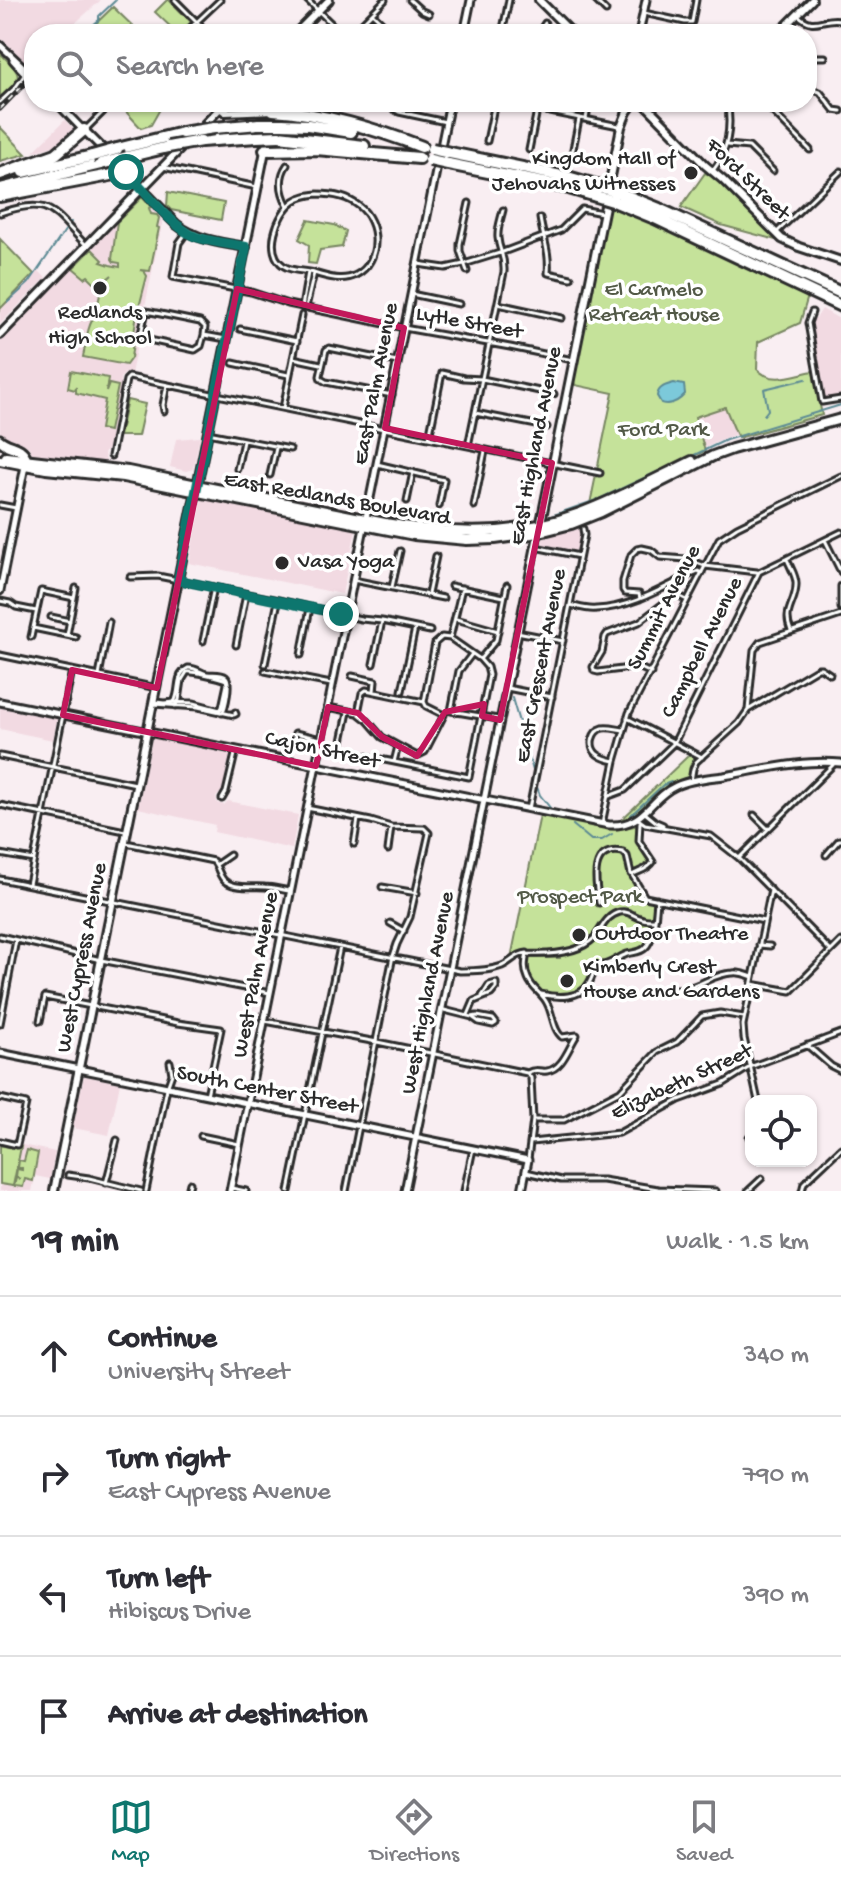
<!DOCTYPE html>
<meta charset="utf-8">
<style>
body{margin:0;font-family:"Gochi Hand",sans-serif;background:#f7f7f7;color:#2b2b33}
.controls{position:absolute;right:24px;bottom:24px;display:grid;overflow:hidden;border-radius:16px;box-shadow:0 2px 6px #0004}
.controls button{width:72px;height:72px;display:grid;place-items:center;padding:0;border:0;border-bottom:2px solid #e1e1e2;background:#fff;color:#2b2b33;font:40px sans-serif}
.stop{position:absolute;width:24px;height:24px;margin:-18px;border:6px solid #0f766e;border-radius:50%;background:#fff}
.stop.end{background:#0f766e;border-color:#fff;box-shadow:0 2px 8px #0008}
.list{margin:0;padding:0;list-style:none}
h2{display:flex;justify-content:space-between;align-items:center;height:104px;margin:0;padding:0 32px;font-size:34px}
h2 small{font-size:26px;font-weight:400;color:#7c7c81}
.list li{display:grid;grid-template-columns:52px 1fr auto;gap:24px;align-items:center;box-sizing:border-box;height:120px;padding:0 32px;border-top:2px solid #e1e1e2}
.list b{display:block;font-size:30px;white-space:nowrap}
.list p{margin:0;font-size:26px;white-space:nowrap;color:#7c7c81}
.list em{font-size:26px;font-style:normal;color:#7c7c81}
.icon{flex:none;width:44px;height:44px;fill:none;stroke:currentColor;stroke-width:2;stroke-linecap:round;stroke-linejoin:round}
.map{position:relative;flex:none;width:841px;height:1191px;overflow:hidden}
.search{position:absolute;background:#fff;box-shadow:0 2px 6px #0004;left:24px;right:24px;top:24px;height:88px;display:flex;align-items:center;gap:20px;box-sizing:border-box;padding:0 28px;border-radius:32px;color:#7c7c81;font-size:30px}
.sheet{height:584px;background:#fff}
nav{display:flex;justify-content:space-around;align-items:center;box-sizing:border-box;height:112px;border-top:2px solid #e1e1e2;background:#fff;font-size:22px;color:#7c7c81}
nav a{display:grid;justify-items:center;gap:4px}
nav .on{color:#0f766e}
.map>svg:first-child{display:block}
.built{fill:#f2dae2}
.green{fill:#c5e29a;stroke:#788662;stroke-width:2}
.water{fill:#7cc9da;stroke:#5c8a94;stroke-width:2}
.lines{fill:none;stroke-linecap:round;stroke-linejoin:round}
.stream{stroke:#5c8a94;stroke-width:2}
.minor-casing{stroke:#2b2b2b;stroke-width:9}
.tertiary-casing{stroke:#2b2b2b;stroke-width:11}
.secondary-casing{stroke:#2b2b2b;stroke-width:12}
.primary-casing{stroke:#2b2b2b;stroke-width:14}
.motorway-casing{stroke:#2b2b2b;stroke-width:16}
.minor{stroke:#fff;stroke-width:3}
.tertiary{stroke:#fff;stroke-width:5}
.secondary{stroke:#fff;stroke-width:6}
.primary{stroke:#fff;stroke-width:8}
.motorway{stroke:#fff;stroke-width:10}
.rail-casing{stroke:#2b2b2b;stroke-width:5}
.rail{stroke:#fff;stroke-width:2;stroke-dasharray:6;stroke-linecap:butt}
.motorway-bridge-casing{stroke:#2b2b2b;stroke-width:16;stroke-linecap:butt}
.motorway-bridge{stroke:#fff;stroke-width:10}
.route{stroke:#0f766e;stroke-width:10}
.marked{fill:none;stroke:#c2185b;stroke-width:6;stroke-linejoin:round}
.poi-dot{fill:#2b2b2b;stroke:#fff;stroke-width:3}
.labels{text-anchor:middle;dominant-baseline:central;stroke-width:7;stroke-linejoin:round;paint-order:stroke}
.poi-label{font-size:22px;fill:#2b2b2b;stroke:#fff;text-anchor:start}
.street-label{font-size:22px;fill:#2b2b2b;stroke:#fff}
.park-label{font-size:22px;fill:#525947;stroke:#fff}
</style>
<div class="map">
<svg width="841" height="1191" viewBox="0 0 841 1191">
<rect width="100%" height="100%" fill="#f9eef2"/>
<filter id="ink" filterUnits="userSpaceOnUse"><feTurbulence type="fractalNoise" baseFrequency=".0125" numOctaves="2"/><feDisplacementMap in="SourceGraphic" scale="16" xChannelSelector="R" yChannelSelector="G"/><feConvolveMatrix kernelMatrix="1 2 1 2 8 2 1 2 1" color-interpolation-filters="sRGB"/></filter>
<g filter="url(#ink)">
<!-- built -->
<path class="built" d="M0,0H101L63,34H34V62L31,65H27L0,37Z
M65,120L75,131L67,139L54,146L33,152Z
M142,197L163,219L131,374L125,373L120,378L121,385L108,448L104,454L107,464L32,456L29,447L23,444L8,441L0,434V340Z
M0,239L34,273L38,270L46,278L0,324Z
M822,309L841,320V395L827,398L824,396L811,323L812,320L817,317Z
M725,407L736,434L704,448L694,417Z
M200,437L193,469L186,471L170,467L176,439Z
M201,499L356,530L342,594L189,563Z
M576,524L581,534L577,552L542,545L543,536Z
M0,708L57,719L53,740L0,729Z
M152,738L230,754L222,791L216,797L217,803L224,805L228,801L298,815L292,849L214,832L215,825L138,808Z
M84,1076L120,1083L109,1135L73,1128Z
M0,1145L13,1148L22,1145L55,1152L50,1179L35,1176L32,1191H0Z"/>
<!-- green -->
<path class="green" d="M167,0H169L191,22L178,34L155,12Z
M113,7L141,34H85Z
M0,53C23,76 24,76 0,100Z
M119,102H164L151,125L141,128L118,103Z
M0,127L26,154L0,161Z
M705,173L714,177L775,236L776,240L721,225L681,207Z
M168,192L224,203L221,220L171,210L167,206Z
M142,197L151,207L149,208L151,214L157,215L159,218L157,227L159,228L150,271L140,270L144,271L147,276L136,319L131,358L126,365L83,357C86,343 87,325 96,314L102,284L112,275L98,286L88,276L85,278L73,268L92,249L103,260L101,262L110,265L120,267V263L114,262L112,259L117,222Z
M608,205L645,220L785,284L808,296L800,323L758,342L757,369C772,385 793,375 813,371L822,415L738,438L725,407L695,417L705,451L590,504L613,393L575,385L573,378Z
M308,220L334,225L346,231L342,247L320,250L316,264L308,263L309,245L299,239Z
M0,239L34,274L0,309Z
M71,371L108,378L106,392L109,384L118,386L109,431L100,429L105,400L76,393V387L75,390L68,388Z
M127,400L145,404L138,436H119Z
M690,754L695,758L688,777C658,788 648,813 620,821Z
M540,815L615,830L639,825C634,840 640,847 650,859L649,865L639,868L631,875C635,888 640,898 653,901L655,913L647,944L641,950L622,955L606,964L593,965L589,982L579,993C551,998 522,995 527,958H560V951H524L511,958Z
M0,1145L13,1148L21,1147L13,1186L0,1184Z
M27,1150L38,1153L33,1181L25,1179L23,1187L14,1186L16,1178L21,1179L16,1177L17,1169L22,1170V1168H18L19,1160L24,1161Z"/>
<!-- water -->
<path class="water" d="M674,383L684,385L685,394C679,401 671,406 661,403L657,396C658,387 666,385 674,383Z"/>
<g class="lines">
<!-- stream -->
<path class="stream" d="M85,25H93L99,20V16L116,0
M370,102L375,110L382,111L386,109
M69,223L71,222
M8,302L29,283L66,229
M764,415L768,410L764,389L806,379
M671,466L726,440L841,405
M375,516L397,521
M548,517L599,499L659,471
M503,526L533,520
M512,698L534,774
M831,759H833
M786,761L827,759
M763,765L783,762
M700,776L758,766
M537,787L540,795L551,809
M631,815L663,785L671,782
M573,825L591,840H602L612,834"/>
<defs>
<path id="minor" d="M175,0L209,34
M307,0L342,34
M410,0L422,11L429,14
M595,0L606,11
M372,13L394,34
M644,13L685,22H692L696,0
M798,15C815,31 822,16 841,20
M184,34L220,0
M351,34L385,0
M502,34L509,0
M538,34L545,23
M807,57H825
M807,88L820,92L834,110L841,111
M0,102L15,88L25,74
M501,102L619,126
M763,102L810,150
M392,108L399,112L446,122
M553,112L555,102
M586,119L589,102
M87,128L113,102
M487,141L495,102
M727,145L749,147L773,171
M529,150L537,110
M571,159L579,119
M287,165C278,178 281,193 288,206
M163,167L257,187
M712,172C728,152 732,126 727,102
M318,194C331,194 348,197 359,206C380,222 382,261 356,275C343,282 327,277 314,273C305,270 293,272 284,266C263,252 277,213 294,201C301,196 309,195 318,194Z
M0,213C51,196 52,211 86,245
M540,218C543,239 550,251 548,273L571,278
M187,232L179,243L173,277L251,292L288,304L404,328L510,347L573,360
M777,232L841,171
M418,264L445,268L464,264L503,252L561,230L582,209L602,213
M467,271L460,251V244L469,203
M411,294L459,304
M498,304L562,318
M302,307L308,272
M306,307L314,273
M812,312L808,323L822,402L841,399
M240,329L297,341
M204,335L201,346L195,350L140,338L146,311L200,322L205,327L204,335L226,339
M293,358L321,364
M233,363L288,375
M392,395L326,382L321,379L320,376L326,350L329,348L397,362
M283,408L302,315
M164,411L163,405L167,385
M475,413L547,427
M208,433L290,449
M429,438L442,373L464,378L482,379L554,394
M468,446L504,272C505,255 499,251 498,238C497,229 501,219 503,210
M111,456L126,380L129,377L600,473
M377,464L444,480L439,506
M237,469L243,441
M270,475L276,448
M407,501L413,472
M0,505L16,508
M474,506L485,451
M825,540L841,572
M535,547L579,556
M787,559C790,567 797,577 796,585C796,604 782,610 791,631
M130,577L158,576L278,600L361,619L382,621L430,631
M353,580L443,598
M451,586L504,597
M841,586V608
M392,587L400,551
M428,594L436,556
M640,599L639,594L625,593L623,590V581L631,555L637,549L642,548L651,550L660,557L686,559L705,566L757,572
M0,601L10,603L16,607L36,611
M570,605C579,607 588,610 596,609C632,608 666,586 698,571L702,573
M51,617L70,621
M456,619L498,631
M33,628L76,637
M517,632L563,641
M67,635L76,588
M31,637L41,591L74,598
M450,638L462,588
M203,641L214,587
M236,645L246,594
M0,655L157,688
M301,655L310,608
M481,658L496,640L507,585
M265,664L278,601
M373,664L382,621
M265,671L331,684
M651,673L638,667L598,672L594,671L593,667L602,652L605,637L607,634L639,622L673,596L677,595L687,600
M99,676L109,622
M352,676L375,681L374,691
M507,688L552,697
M402,691L415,628
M156,702L164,703L174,702C180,692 176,679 183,672C184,670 186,669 188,668C195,667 201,673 207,674C213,675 221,673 226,677C231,681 226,708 222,713
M173,702L194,703L220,710L222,707L227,684L226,680C220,677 192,671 187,672L182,680L179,700L175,706
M153,704L198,707L234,715L236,714L235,712
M328,707L358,713L368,721L382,737L417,756L425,752L444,715
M748,710L818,668H821L830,674
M451,711L459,671L472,654
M451,711L498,719
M348,712L340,751L469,777L489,675L487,667L480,659L450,638L442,637L435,643L424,702
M358,713L362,693L366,690L424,702L426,706L444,715
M627,718L702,757
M295,733L321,739
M0,756L136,784
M615,761C609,760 602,758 597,754C588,746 592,731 603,728C609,727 616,729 623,730
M394,762L398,746
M691,781L693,769L696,762L739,723L748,710L754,650L760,642L841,615
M609,796L625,790L674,743L759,572L841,532
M222,799L226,792L236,750
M0,805L125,831
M307,808L371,821L391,827L424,828L429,833L410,917L397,944L393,956L346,1191
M529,809L584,535L583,529
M645,813L656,822L663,825
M754,815L768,829
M638,819L645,824L711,836L739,858L831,951
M640,822L639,841L653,862C649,869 639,871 632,875L645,897L764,921
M602,824L615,761L629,713L719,539L737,527L841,476
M126,843L213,861C219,867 219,878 226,882C237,889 253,886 265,887C273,887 282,890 290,891
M354,844L358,819
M388,850L391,827
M0,854L34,860
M826,855L839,840H841
M739,858L833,765
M217,864L230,855
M0,879L460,971C473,971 489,971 502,966C512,962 515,954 527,953C525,963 524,969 528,978C532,989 542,993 547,1003C553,1014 553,1030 562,1037L577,1035C569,1046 563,1069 547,1071C538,1072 536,1068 527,1073L377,1042L265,1021
M29,884L72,670
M382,887L417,893
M599,903C595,882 589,846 623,852L627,856L631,874
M390,923L404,931
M0,936L101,960L270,993
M759,945L770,946
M528,954C549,955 578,954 594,938C602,929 606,915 620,912C629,910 634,917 643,919C647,920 652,920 655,920
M752,984L791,991L841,941
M676,989C696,990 713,973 733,973C740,972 747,975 753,977
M541,994C557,998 581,999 589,983C593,977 593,971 598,966C611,965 616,958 627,954C633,952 640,953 645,948C655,940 656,911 657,899
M444,1010L472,1017L477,1016L493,1019L496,1023L493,1025L479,1022L472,1017
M468,1015L474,1001L491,994L496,988V983L489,985L482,996
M40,1021L45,997L178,1023L221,1029L207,1095
M0,1024L16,940
M807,1045L831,1066L841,1071
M527,1073L531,1078L533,1120L528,1159
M0,1098L26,1104L17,1145L0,1141
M758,1101L744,1038L743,1025L771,890
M533,1120H564L620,1091L657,1052L677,1042L702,1016L720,1013L744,1017
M201,1136L239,1144
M749,1137L751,1135
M531,1142L619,1133L679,1100L723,1084L750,1067L841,1033
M526,1172L561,1180H603L658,1189L716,1191
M68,1175L89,1178L141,1191
M106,1183L117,1140
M231,1188L246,1191
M146,1191L167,1088L172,1074L170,1062
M188,1191L190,1183
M289,1191L340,947
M464,1191L473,1149
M748,1191L762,1178
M802,1191L804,1183L841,1148"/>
<path id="tertiary" d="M464,34L471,0
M639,34L646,0
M0,45L34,77
M13,60L34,83
M56,102L83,130
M0,438C9,446 22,444 27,456L0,591
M0,442L7,447L20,452L24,460
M0,702L609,825C645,827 649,798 676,786C691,779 709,778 724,776C760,770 805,759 841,763
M0,1053L528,1160L522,1191
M230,1191L450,102
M405,1191L538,533"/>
<path id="secondary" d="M539,0L573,34
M295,34L329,0
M778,34L812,0
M643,102L705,165L723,180L782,239L799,247L841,261
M220,108L225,112L273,110
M201,128L226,102
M84,130L106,152
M114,160L176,224C196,240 221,243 246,247
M0,335L184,145
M540,527L621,127L627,112L634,102
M54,1191L268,136"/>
<path id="primary" d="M6,457L128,471L385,523C451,535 516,537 580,513C618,499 655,479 692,461
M0,460L46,469L123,477L414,535L467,540L495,539L532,534L571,524L601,512L713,456L732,449L841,419"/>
<path id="motorway" d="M273,110C321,113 377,129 422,147
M282,124L308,125L351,132
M214,128L259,124
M279,136L364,146
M201,141L257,137
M117,149L182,133
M265,150L316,149L419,158
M450,153L571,178L599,186
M127,157L168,147
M448,164L569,188L596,196
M24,172L92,156
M0,174L56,154L84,130
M0,189L101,164
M617,192L659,209L841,293
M0,196L126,172
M616,202L655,218L841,306"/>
</defs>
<!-- minor casing -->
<use href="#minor" class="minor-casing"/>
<!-- tertiary casing -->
<use href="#tertiary" class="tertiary-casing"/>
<!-- secondary casing -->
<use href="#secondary" class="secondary-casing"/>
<!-- primary casing -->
<use href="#primary" class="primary-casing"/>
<!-- motorway casing -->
<use href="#motorway" class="motorway-casing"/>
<!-- minor -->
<use href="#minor" class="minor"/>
<!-- tertiary -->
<use href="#tertiary" class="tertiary"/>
<!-- secondary -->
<use href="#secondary" class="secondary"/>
<!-- primary -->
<use href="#primary" class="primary"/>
<!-- motorway -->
<use href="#motorway" class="motorway"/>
<defs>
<path id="rail" d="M75,34L77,32
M0,109L34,74"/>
</defs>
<!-- rail casing -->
<use href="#rail" class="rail-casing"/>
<!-- rail -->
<use href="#rail" class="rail"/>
<defs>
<path id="motorway-bridge" d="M259,124H282
M182,133L214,128
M257,137L279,136
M168,147L201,141
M432,149L450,153
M92,156L117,149
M430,160L448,164
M101,164L127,157
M599,186L617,192
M596,196L616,202"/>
</defs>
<!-- motorway-bridge casing -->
<use href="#motorway-bridge" class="motorway-bridge-casing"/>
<!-- motorway-bridge -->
<use href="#motorway-bridge" class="motorway-bridge"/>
</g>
</g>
<g class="lines" filter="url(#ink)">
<!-- route -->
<path class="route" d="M126,172C144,190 173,228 196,237C211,242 230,244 246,247L178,580L341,614"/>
</g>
<!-- marked area -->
<path class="marked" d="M237,289L404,328L385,428L552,463L500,720L482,716L484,704L445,712L417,756L382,737L358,713L328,707L316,766L63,715L72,670L157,688Z"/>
<!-- markers -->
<g class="poi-dot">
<circle cx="691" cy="173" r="8"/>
<circle cx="100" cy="288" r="8"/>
<circle cx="282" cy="563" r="8"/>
<circle cx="579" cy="935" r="8"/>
<circle cx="567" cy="981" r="8"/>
</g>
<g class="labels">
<!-- poi labels -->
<g class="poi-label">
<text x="675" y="160" text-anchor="end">Kingdom Hall of<tspan x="675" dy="25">Jehovahs Witnesses</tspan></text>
<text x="100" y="314" text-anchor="middle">Redlands<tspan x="100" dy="25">High School</tspan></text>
<text x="298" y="563">Vasa Yoga</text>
<text x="595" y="935">Outdoor Theatre</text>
<text x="583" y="968">Kimberly Crest<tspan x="583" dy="25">House and Gardens</tspan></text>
</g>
<!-- street labels -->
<g class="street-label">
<text transform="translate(747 180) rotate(44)">Ford Street</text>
<text transform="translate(469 324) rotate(10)">Lytle Street</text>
<text transform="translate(377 384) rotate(-79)">East Palm Avenue</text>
<text transform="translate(537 446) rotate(-79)">East Highland Avenue</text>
<text transform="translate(337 500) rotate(10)">East Redlands Boulevard</text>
<text transform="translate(665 608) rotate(-63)">Summit Avenue</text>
<text transform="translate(703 648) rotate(-63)">Campbell Avenue</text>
<text transform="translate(542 666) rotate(-79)">East Crescent Avenue</text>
<text transform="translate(322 751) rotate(12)">Cajon Street</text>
<text transform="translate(83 958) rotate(-79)">West Cypress Avenue</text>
<text transform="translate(257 975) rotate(-79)">West Palm Avenue</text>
<text transform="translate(429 993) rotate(-79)">West Highland Avenue</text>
<text transform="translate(682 1083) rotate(-25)">Elizabeth Street</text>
<text transform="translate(267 1091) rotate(11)">South Center Street</text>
</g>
<!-- park labels -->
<g class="park-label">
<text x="654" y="291">El Carmelo<tspan x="654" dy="25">Retreat House</tspan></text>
<text x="663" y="431">Ford Park</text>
<text x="580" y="898">Prospect Park</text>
</g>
</g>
</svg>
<div class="controls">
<button><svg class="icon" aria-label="locate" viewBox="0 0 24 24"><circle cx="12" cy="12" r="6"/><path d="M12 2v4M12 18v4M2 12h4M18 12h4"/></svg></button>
</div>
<div class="stop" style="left:126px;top:172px"></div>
<div class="stop end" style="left:341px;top:614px"></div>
<div class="search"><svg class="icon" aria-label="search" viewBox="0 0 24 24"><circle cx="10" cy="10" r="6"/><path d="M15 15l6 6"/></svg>Search here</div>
</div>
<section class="sheet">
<h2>19 min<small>Walk · 1.5 km</small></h2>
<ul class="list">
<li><svg class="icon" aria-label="ahead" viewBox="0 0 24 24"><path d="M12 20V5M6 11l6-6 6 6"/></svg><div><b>Continue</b><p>University Street</p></div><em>340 m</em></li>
<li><svg class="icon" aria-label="right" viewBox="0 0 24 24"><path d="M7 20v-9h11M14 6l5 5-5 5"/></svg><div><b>Turn right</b><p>East Cypress Avenue</p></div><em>790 m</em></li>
<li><svg class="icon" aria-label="left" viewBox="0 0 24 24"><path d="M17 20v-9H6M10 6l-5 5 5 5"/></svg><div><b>Turn left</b><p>Hibiscus Drive</p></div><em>390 m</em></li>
<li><svg class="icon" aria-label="arrive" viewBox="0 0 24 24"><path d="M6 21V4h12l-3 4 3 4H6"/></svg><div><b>Arrive at destination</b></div></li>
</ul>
</section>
<nav>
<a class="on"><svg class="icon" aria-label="map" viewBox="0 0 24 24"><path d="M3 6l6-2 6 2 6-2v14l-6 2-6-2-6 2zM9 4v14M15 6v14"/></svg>Map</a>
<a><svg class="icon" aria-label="directions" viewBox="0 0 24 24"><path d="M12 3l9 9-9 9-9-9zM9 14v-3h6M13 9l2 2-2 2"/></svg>Directions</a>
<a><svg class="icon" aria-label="saved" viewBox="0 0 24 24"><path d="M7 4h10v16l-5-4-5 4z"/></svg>Saved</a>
</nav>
